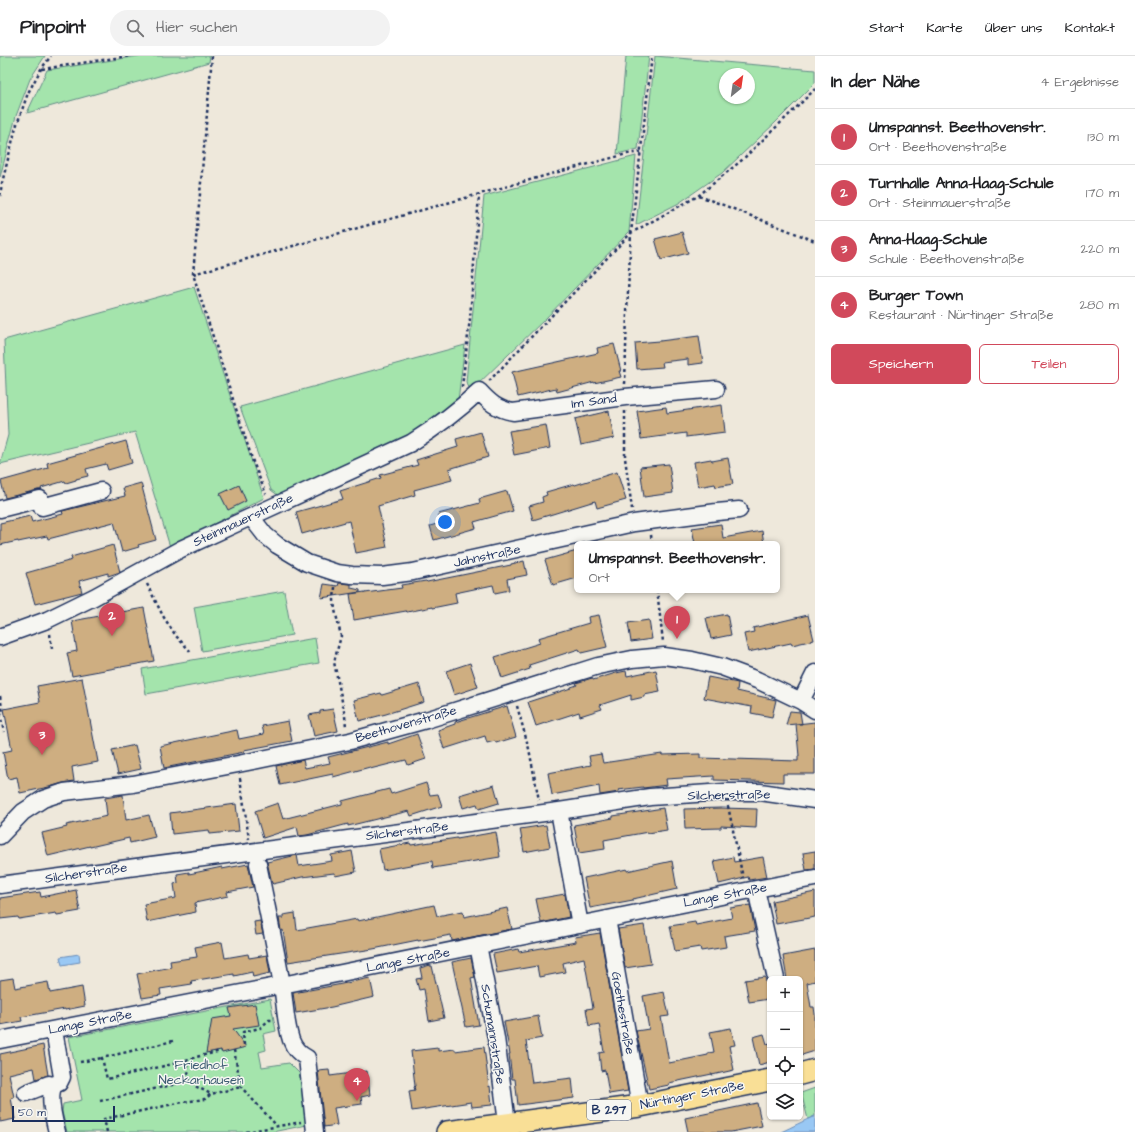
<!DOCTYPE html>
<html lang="de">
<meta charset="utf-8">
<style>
body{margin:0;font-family:"Architects Daughter",sans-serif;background:#f2f2f2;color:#202124}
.controls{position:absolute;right:12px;bottom:12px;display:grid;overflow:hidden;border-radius:6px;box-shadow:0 1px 3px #0004}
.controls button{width:36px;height:36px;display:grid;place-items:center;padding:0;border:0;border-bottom:1px solid #e0e0e0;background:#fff;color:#202124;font:20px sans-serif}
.compass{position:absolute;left:719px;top:12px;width:36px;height:36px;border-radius:50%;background:#fff;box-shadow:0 1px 3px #0004;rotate:29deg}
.scale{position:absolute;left:12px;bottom:10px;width:103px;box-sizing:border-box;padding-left:4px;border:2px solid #1b2f5e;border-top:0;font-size:11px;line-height:14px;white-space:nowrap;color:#1b2f5e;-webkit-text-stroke:3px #f6f6f2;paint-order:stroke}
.you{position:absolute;left:445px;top:466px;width:14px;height:14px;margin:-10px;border:3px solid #fff;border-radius:50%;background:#1a73e8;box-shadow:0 0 0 6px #1a73e833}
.badge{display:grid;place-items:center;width:26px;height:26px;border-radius:50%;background:#d1495b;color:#fff;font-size:13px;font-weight:700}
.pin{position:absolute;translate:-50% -33px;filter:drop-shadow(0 1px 2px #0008)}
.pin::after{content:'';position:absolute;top:21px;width:14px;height:12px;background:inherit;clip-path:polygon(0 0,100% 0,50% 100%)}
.popup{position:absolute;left:574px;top:485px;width:206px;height:52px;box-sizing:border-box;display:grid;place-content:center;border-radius:6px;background:#fff;filter:drop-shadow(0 1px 3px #0005);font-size:13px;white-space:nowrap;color:#757577}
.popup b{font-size:15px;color:#202124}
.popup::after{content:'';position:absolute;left:50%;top:100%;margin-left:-8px;border:8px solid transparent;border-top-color:#fff}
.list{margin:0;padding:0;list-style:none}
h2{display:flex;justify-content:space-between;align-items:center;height:52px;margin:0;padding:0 16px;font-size:17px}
h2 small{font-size:13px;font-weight:400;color:#757577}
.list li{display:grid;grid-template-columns:26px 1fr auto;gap:12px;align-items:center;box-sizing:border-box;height:56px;padding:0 16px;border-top:1px solid #e0e0e0}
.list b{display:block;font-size:15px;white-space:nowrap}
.list p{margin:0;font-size:13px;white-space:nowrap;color:#757577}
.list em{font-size:13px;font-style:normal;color:#757577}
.actions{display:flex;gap:8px;padding:12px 16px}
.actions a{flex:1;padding:9px 0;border:1px solid #d1495b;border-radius:6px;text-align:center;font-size:14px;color:#d1495b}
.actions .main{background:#d1495b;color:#fff}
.icon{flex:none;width:22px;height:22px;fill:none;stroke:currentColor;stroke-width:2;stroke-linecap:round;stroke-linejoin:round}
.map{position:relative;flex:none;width:815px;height:1076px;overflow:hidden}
header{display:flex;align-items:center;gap:24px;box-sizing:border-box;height:56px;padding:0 20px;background:#fff;border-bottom:1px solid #e0e0e0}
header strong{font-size:19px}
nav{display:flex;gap:22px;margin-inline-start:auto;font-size:14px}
.search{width:280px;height:36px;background:#f2f2f2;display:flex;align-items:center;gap:10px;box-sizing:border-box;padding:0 14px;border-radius:22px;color:#757577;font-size:15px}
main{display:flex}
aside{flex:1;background:#fff}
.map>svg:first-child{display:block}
.green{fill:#a4e4ac;stroke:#608a85;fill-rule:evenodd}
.water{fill:#99c8f4;stroke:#678bb8}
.building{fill:#ceae81;stroke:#1b2f5e}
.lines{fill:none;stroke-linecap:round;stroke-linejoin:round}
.minor-casing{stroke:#1b2f5e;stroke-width:19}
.major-casing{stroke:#1b2f5e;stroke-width:24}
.path{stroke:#1b2f5e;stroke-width:2.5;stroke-dasharray:3 3;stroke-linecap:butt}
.minor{stroke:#f6f6f2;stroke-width:16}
.major{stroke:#f9df96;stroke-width:21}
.labels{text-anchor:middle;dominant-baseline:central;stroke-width:3;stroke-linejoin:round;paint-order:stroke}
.shield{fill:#f6f6f2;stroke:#5d6b8a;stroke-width:1}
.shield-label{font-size:12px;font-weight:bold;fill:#1b2f5e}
.street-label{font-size:13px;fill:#1b2f5e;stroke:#f6f6f2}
.park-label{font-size:13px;fill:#3d5c72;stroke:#f6f6f2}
</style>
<header>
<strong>Pinpoint</strong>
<div class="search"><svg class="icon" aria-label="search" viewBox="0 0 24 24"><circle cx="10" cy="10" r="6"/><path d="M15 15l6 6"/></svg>Hier suchen</div>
<nav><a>Start</a><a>Karte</a><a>Über uns</a><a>Kontakt</a></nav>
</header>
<main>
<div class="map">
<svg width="815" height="1076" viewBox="0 0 815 1076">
<rect width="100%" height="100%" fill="#eee8db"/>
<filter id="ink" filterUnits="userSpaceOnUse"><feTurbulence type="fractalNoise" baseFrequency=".025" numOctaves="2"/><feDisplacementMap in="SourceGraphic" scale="8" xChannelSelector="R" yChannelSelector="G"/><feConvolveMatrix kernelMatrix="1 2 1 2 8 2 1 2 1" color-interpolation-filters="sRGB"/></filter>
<g filter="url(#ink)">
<!-- green -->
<path class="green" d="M0,0H45L30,23L16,60L0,121Z
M139,0H210L209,6L27,57L47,14Z
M626,0H649L638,93L617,98Z
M655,0L815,14V27L775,67L722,117L679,147L636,169ZM725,18H749V42H725Z
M636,100L629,176L546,262L471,335L466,326L484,140Z
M194,231L264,442L170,491L135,376L0,408L8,379L4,284Z
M465,289L458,344L417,377L279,440L271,434L240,351Z
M284,535L292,579L202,595L194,551Z
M315,582L319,607L146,638L142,613Z
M270,943L276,975L263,978L266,994L259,996L262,1011L289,1007L300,1018L307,1069L272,1076H67L62,1056L63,1048L82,1044L69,981Z
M815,1032V1060L808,1063L801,1037Z"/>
<!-- water -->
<path class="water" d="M79,898L80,906L62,909L60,901Z
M815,1060V1076H781C792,1071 803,1065 815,1060Z"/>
<!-- building -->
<path class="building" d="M682,176L688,197L661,204L655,183Z
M699,280L703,307L688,309V303L662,306L663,311L637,313L635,287L660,285Z
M614,288L621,315H619L621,321L594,327V326L557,336L556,332L518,341L512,316L598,297L597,292Z
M722,349L725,376L686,381V377L641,383L637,355L666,351L667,357Z
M609,355L614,382L581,389L575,363Z
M546,369L550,392L514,399L509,375Z
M481,376L488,401L449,413L452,424L414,434L415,439L378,450L387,491L356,497L349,465L302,478L296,456L343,443L340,435L381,422L380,419L418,409L416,404L458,391L456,383Z
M126,385L132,407L108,414L106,408L86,413L88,420L76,423V424L66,427L65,425L41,432L42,434H38L5,442L1,425L48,412L47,407Z
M728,402L733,428L716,431L715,428L698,431L694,406L711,403L712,405Z
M669,408L673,437L644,441L640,411Z
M617,416L626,444L597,452L595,445L533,464L529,450L543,446L542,441L547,439L546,436L574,428L575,429Z
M141,427L156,484L138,489L139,491L122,496L114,466L48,483L47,480L18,486V485L0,489V467L30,460L32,466L63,458L62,455L125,440L123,432Z
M239,429L246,445L228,454L220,438Z
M507,435L513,455L474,466L476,472L434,484L430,470L440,467L438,458L480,447L479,443Z
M721,468L723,482L762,475L764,488H695L692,472Z
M113,489L120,516L108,520V517L79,525L82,536L35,548L26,517L72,504L71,501Z
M577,495V522L553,529L545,504Z
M524,505L527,519L507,523L509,534L495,537L493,529L455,537L457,547L432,552V551L407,556L406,555L354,564L350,538L365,536V537L402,532L401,529L426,525L427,526L462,519L511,509V508Z
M339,527L351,528V532L360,534V536L321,542L324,528L338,530Z
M144,552L154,605L72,620L67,597L77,595L72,565Z
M727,558L731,579L711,583L706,562Z
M599,559L607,591L581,597L579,593L529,609L530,613L502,622L495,601L540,587L538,582L589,567L588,561Z
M808,559L814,584L792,589L791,587L748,596L744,578L754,576L753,572Z
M649,564L652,583L631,586L628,567Z
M470,607L478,631L454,639L446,615Z
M656,614L660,636L644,639V641L631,644V639L600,649L602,653L580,660L579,656L536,670L528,646L571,632V631L577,629L576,627L592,622L593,624L616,617L626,615L627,620Z
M708,621L738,627L737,635L776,644L772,661L751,657L752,651L704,642Z
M82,622L98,706L72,711L74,725L63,727L49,731L20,737L17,721L8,723L3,696L12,694L4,653L40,646L37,630Z
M419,628L424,646L386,658L359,665L354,644L381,637L382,639Z
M507,650L516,681L496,687L495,685L487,687L485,680L444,693L438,674L455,668V666Z
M333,653L338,675L314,680L309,659L320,657V655Z
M790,655L800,656L802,668H797L815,666V718H783V726L714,724V720L666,723L667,729L643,732V731L618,734L619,736L600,739L599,730L552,739L548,717L591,709L589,700L601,698L603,707L662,698V699L700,698V702L798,705V700H799L796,668L786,669Z
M288,665L292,685L244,694V696L164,712L160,690L237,674L239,683L264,678L262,670Z
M417,678L426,703L408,709L406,704L370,713V711L333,721V718L280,729L276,710L303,704L305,712L330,707L328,701L388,686V688Z
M135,689L141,713L118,718L112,694Z
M426,727L430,739L438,738L442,750L411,760L409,755L348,770V768L307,779L299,780L297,771L263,782L255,755L278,747L283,763L342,748V745L389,733L391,738Z
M494,729L499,747L479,753L477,748L463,752L459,739Z
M123,739L126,764L149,759L155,781L130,787L129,782L90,791V790L48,800L42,777L67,771L66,769L107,760L105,742Z
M236,748L239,775L210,778L209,774L172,778L170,757Z
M663,752L667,774L648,777V776L604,784L605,793L579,797L574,769L613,762V760Z
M721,752L757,753L756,772L721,770V772L685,773L684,753Z
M546,769L550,791L524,796L520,773Z
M496,776L500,801L433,812L432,805L383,814L379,793L410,787L411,789L457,782V783Z
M352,795L356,816L335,820L334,817L302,821L273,828L272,827L267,806L297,799L299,810L332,805L331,799Z
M815,795V813L806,814L803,797Z
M733,801L734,806L763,801L767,821L749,824L748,821L719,828L714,805Z
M672,805L677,833L633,843V844L590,852L584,822L627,813V815Z
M248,808L253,831L227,836L228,840L195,847L196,856L147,866L144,848L176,842L174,828L178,827L177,818L189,816V818L222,811V813Z
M76,834L80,855L57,859L56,857L19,863L18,861L0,863V842L40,836L41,841Z
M815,836V861L776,868L772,845Z
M565,838L569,861L541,867L536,843Z
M434,849L437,860L463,855L464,861L507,852L512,873L452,885L451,879L418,885V884L373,893L288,906L283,874L281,875L279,862H283V859L295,857L297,874L357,863L358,865Z
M750,849L755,875L724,880L726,891L701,895L700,891L675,895L670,870L695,866L696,869L732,862L730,852Z
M260,865L263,878L256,879L254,866Z
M644,869L651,908L625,912L618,873Z
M600,877L628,1035L609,1038L605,1014L601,1015L599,997L604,996L599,968L589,970L586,953L593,952L584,902L563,907L565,916L539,921L537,910L497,917L493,898L518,893L519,896L576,886L575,881Z
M222,886L225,902L248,898L249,902L267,899L270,917L253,921L252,916L234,920V918L191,925L192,928L160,933L161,939L142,942L137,918L171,911L170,905L197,901L195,891Z
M815,894V925L807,927L811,951H814L815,958V995L802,999L800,991V923H787L783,900Z
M471,902L475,921L471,922L479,969L466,971L452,906Z
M430,909V910H432L444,962L429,965L424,933L419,934L416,923L422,922L420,912Z
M765,921L769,943L749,946L745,924Z
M13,922L15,932L48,926L50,937L82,931L85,950L65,954V953L21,961L22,965L0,969V924Z
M370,922L374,941L332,951L296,957L293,937L337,929Z
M664,936L669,960L661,961L669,1007L708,999V997L714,996L710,976L731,972L735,989L729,990L734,1014L712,1019V1018L669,1027V1029L649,1033L636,975L649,973L643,940Z
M255,948L259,969L233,973L246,991L222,997L221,994L206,997L212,963L231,960L229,952Z
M538,960L542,982L526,985L532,1027L572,1022L574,1042L518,1049L515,1023H512L509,998H510L504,966Z
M764,978L767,988L770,987V1006L759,1009L753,981Z
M43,989L48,1019L36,1023L34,1012L9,1018L14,1041L11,1042L15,1063L0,1066V998Z
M484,991L489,1031L490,1030L492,1049L472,1051L471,1046L412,1055L409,1035L415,1034L414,1031L415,1030L411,995L438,992V995L455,993V995Z
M329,1014L330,1020L367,1015L370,1039L361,1041L362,1048L334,1052L337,1069L324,1071L318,1015Z
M757,1047L762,1070L731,1076H688L685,1062Z"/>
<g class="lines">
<defs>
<path id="minor" d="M0,453L40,443L42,451L101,435
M251,461L265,479L277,489L307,507L337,517L352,519L382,520L413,516L634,467L717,456L739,454
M0,581L47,564L94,541L181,493L411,387C435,372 458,355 479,335C490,347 497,353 513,356L625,341L716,333
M801,645L815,617
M559,755L580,869
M0,780L23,756L43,743L64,736L133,728L238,708L350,685L426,664L598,610L632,603L664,600L692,604L722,611L757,624L801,645L815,654
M258,808C266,848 275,889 282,929C285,947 285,966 291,984C294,992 299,998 307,1002L315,1076
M0,829L559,755L650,741L725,736H760L815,744
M756,833L776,923
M607,863L640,1050
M478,889L496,982L507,1067
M54,974L62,1021L59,1027L55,1028C47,1038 54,1064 57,1076
M0,984L282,929L756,833L815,822
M26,1037L49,1028L53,1030"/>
<path id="major" d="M800,1018L815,1014
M447,1076L640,1050L770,1024"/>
</defs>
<!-- minor casing -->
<use href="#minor" class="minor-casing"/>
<!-- major casing -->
<use href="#major" class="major-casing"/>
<!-- path -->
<path class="path" d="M212,0L193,218L253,406L266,438
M42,13L129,0
M0,140L2,127L16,71L28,37L41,13L51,0
M699,140L726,150L815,185
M193,218L562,115L627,98L641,96
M489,325L631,177L698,140L742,104L795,53L815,33
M625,328L627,256L631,177L652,0
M462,331L470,262L479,139
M625,355V402L632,453
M651,479L652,488
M147,528L163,560L176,580L192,597
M335,531L334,544L335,554L341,580L334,606L345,660L346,671
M657,534L663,586
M50,578L52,593
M0,640L3,657L0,658
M517,650L529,693L539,744
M0,658L4,676
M240,722L249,783
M728,750L743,822
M173,985L102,1002L107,1023L186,1005L190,1025L197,1031L211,1038
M244,989L243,976L260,972L269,964H272
M234,994L241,1031L277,1070
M186,1005L196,1001L221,995
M80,1006L102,1002
M100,1045L190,1025
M107,1076L104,1063L183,1046L205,1043L211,1038L241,1031
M246,1076L301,1066"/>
<!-- minor -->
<use href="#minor" class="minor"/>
<!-- major -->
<use href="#major" class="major"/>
</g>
</g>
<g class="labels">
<!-- shield labels -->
<rect class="shield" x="587" y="1044" width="44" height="20" rx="3"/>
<g class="shield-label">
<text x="609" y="1054">B 297</text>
</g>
<!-- street labels -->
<g class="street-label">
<text transform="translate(594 345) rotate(-8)">Im Sand</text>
<text transform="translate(243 464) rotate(-25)">Steinmauerstraße</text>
<text transform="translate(487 500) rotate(-12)">Jahnstraße</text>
<text transform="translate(406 668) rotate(-16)">Beethovenstraße</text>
<text transform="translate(729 739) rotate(-1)">Silcherstraße</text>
<text transform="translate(407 775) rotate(-7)">Silcherstraße</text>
<text transform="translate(86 817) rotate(-8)">Silcherstraße</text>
<text transform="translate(725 839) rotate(-11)">Lange Straße</text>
<text transform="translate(408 904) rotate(-11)">Lange Straße</text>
<text transform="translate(623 957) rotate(80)">Goethestraße</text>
<text transform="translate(90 966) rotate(-11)">Lange Straße</text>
<text transform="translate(493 978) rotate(81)">Schumannstraße</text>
<text transform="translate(692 1039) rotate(-11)">Nürtinger Straße</text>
</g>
<!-- park labels -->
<g class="park-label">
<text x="201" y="1009">Friedhof<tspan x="201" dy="15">Neckarhausen</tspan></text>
</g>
</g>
</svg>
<div class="controls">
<button>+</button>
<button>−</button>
<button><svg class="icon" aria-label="locate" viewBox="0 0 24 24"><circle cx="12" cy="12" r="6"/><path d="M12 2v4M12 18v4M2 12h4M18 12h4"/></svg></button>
<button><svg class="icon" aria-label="layers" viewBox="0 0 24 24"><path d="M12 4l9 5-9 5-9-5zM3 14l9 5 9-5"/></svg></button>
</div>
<svg class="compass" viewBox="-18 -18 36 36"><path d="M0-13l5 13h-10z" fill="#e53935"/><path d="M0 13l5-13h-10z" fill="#757577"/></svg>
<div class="scale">50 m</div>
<div class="you"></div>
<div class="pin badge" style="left:677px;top:583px">1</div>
<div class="popup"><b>Umspannst. Beethovenstr.</b>Ort</div>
<div class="pin badge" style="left:112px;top:580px">2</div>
<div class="pin badge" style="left:42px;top:699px">3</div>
<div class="pin badge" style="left:357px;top:1045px">4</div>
</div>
<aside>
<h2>In der Nähe<small>4 Ergebnisse</small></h2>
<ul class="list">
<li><span class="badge">1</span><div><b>Umspannst. Beethovenstr.</b><p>Ort · Beethovenstraße</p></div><em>130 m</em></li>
<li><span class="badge">2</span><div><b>Turnhalle Anna-Haag-Schule</b><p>Ort · Steinmauerstraße</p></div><em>170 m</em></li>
<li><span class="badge">3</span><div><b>Anna-Haag-Schule</b><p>Schule · Beethovenstraße</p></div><em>220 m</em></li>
<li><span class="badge">4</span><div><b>Burger Town</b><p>Restaurant · Nürtinger Straße</p></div><em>280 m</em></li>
</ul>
<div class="actions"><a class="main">Speichern</a><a>Teilen</a></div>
</aside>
</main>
